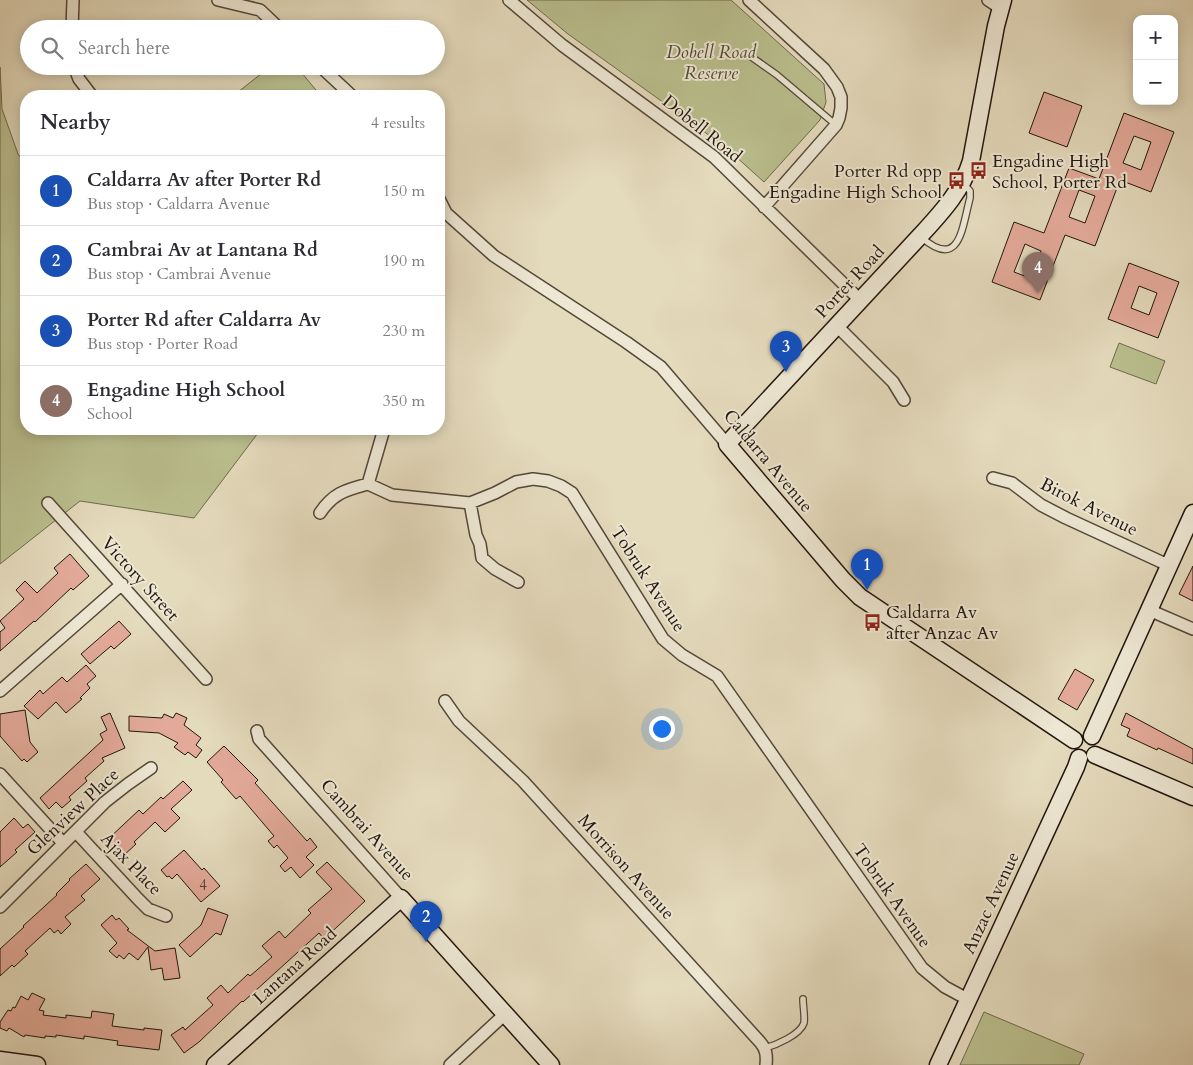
<!DOCTYPE html>
<meta charset="utf-8">
<style>
body{margin:0;font-family:Cardo,serif;background:#f2f2f3;color:#2b2b33}
.controls{position:absolute;right:15px;top:15px;display:grid;overflow:hidden;border-radius:10px;box-shadow:0 2px 12px #0003}
.controls button{width:45px;height:45px;display:grid;place-items:center;padding:0;border:0;border-bottom:1px solid #e1e1e2;background:#fff;color:#2b2b33;font:25px sans-serif}
.you{position:absolute;left:661px;top:728px;width:18px;height:18px;margin:-12px;border:4px solid #fff;border-radius:50%;background:#1a73e8;box-shadow:0 0 0 8px #1a73e833}
.badge{display:grid;place-items:center;width:32px;height:32px;border-radius:50%;background:#8f2418;color:#fff;font-size:16px;font-weight:700}
.pin{position:absolute;translate:-50% -41px;filter:drop-shadow(0 1px 2px #0008)}
.pin::after{content:'';position:absolute;top:26px;width:18px;height:15px;background:inherit;clip-path:polygon(0 0,100% 0,50% 100%)}
.list{margin:0;padding:0;list-style:none}
h2{display:flex;justify-content:space-between;align-items:center;height:65px;margin:0;padding:0 20px;font-size:21px}
h2 small{font-size:16px;font-weight:400;color:#7c7c81}
.list li{display:grid;grid-template-columns:32px 1fr auto;gap:15px;align-items:center;box-sizing:border-box;height:70px;padding:0 20px;border-top:1px solid #e1e1e2}
.list b{display:block;font-size:19px;white-space:nowrap}
.list p{margin:0;font-size:16px;white-space:nowrap;color:#7c7c81}
.list em{font-size:16px;font-style:normal;color:#7c7c81}
.icon{flex:none;width:28px;height:28px;fill:none;stroke:currentColor;stroke-width:2;stroke-linecap:round;stroke-linejoin:round}
.map{position:relative;flex:none;width:1193px;height:1065px;overflow:hidden}
.search{position:absolute;background:#fff;box-shadow:0 2px 12px #0003;left:20px;top:20px;width:425px;height:55px;display:flex;align-items:center;gap:12px;box-sizing:border-box;padding:0 18px;border-radius:28px;color:#7c7c81;font-size:19px}
.panel{position:absolute;background:#fff;box-shadow:0 2px 12px #0003;left:20px;top:90px;width:425px;height:345px;border-radius:20px}
.map>svg:first-child{display:block}
.green{fill:#babe8d;stroke:#6e6a4e}
.building{fill:#e3aa99;stroke:#23160e;fill-rule:evenodd}
.lines{fill:none;stroke-linecap:round;stroke-linejoin:round}
.lane-casing{stroke:#53473a;stroke-width:8}
.street-casing{stroke:#53473a;stroke-width:14}
.secondary-casing{stroke:#23160e;stroke-width:19}
.lane{stroke:#ede7d3;stroke-width:5.5}
.street{stroke:#ede7d3;stroke-width:11}
.secondary{stroke:#ede7d3;stroke-width:16}
.labels{text-anchor:middle;dominant-baseline:central;stroke-width:4;stroke-linejoin:round;paint-order:stroke}
.number-label{font-size:15px;fill:#533b31}
.park-label{font-size:18px;font-style:italic;fill:#504834;stroke:#ede7d3}
.street-label{font-size:18px;fill:#23160e;stroke:#ede7d3}
.poi-label{font-size:18px;fill:#23160e;stroke:#ede7d3;text-anchor:start}
</style>
<div class="map">
<svg width="1193" height="1065" viewBox="0 0 1193 1065">
<rect width="100%" height="100%" fill="#e4dabc"/>
<filter id="stains"><feTurbulence type="fractalNoise" baseFrequency=".004" numOctaves="4"/><feColorMatrix values="0 0 0 0 .2 0 0 0 0 .09 0 0 0 0 .02 0 0 0 .5 -.17"/></filter>
<radialGradient id="worn" r=".72"><stop offset=".6" stop-color="#630" stop-opacity="0"/><stop offset="1" stop-color="#630" stop-opacity=".3"/></radialGradient>
<!-- green -->
<path class="green" d="M527,0H731L824,84L826,102L820,120L764,182L724,146L568,34Z
M271,66H296L321,96H233Z
M0,67L2,109L18,154L26,165V429H261L194,518L80,501L0,564Z
M1119,343L1165,361L1156,384L1110,367Z
M984,1012L1084,1054L1079,1065H960Z"/>
<!-- building -->
<path class="building" d="M1044,92L1082,106L1067,147L1029,133Z
M1124,113L1174,132L1151,192L1120,180L1095,246L1065,235L1040,300L992,282L1014,222L1044,233L1069,168L1099,179ZM1134,136L1151,142L1141,170L1123,163ZM1079,190L1095,196L1085,223L1069,217ZM1025,244L1041,251L1030,278L1014,272Z
M1129,263L1179,282L1158,338L1108,319ZM1139,286L1157,293L1149,315L1131,308Z
M70,554L89,576L73,590L71,588L35,622L34,621L0,651V632L5,628L0,621L24,599L16,590L25,581L37,593L58,573L54,568Z
M1193,566V601L1179,594Z
M119,621L131,634L114,649L111,646L90,664L81,654Z
M86,665L96,676L87,684L90,688L80,698L82,699L66,713L56,702L38,719L24,706L40,690L43,694L62,677L67,682Z
M1075,669L1094,680L1077,710L1058,699Z
M25,710L30,742L38,752L27,762L24,759L22,761L0,736V714Z
M110,713L125,748L102,758L104,761L85,778L87,781L69,797L71,800L62,808L56,802L49,809L40,798L103,740L100,734L107,730L101,717Z
M176,713L187,718L184,725L201,738L196,745L202,750L196,758L188,752L185,755L174,747L178,743L159,733L129,731V716L162,718L164,714L173,718Z
M1126,713L1193,749V764L1158,748L1157,750L1127,736L1130,729L1121,725Z
M224,746L258,780L255,783L307,841L310,838L317,847L306,857L314,865L300,878L291,867L285,872L280,866L288,858L277,845L274,848L268,841L274,836L240,796L236,799L221,782L223,780L207,762Z
M183,781L192,790L171,809L180,818L165,832L155,822L134,842L136,844L121,858L106,841L139,810L143,814L161,797L163,799Z
M14,818L23,828L28,824L35,832L15,850L17,852L0,867V832Z
M184,850L202,870L204,868L220,886L201,902L177,874L172,879L169,876L167,877L161,870Z
M327,862L365,901L324,939L319,933L243,1002L242,1001L199,1042L184,1053L171,1035L183,1027L185,1030L213,1005L207,998L221,985L228,993L248,974L250,976L272,957L262,946L279,931L285,938L311,913L308,910L332,889L316,872Z
M86,864L100,879L81,896L85,900L65,917L71,924L61,934L58,930L54,933L50,928L25,951L28,954L14,967L12,965L0,976V949L24,927L23,926L57,895L56,894L70,880L69,879Z
M208,908L228,915L221,935L216,933L190,957L179,945L201,925Z
M112,915L116,920L119,918L129,929L127,930L155,951L175,948L180,978L164,980L162,968L151,970L148,947L138,960L129,953L124,959L119,955L117,958L109,951L117,943L101,925Z
M32,993L45,999L39,1010L44,1011L43,1015L66,1018V1015L91,1018L92,1011L114,1014L112,1026L144,1030V1028L162,1030L159,1050L117,1045L118,1041L84,1036V1039L56,1035V1037L45,1036V1038L25,1035L24,1037L9,1028L7,1031L0,1028V1022L8,1010L11,1011L13,1007L15,1008L21,996L28,1000Z"/>
<g class="lines">
<defs>
<path id="lane" d="M746,53L777,75L836,125
M921,237C960,271 962,228 970,198V191L964,184
M765,1048C776,1045 800,1035 804,1023C805,1016 803,1006 803,999"/>
<path id="street" d="M218,0L260,10L280,29
M509,0L562,45L714,157L861,301
M749,0L824,69L837,87L841,97V108L839,118L836,125L764,207
M988,0L1000,8
M72,29L73,0
M74,66L79,79L92,96
M320,66L352,96
M439,199L446,213L494,256L626,342L661,367L727,444
M837,326L893,382L904,400
M993,478L1012,483L1041,505L1066,518L1170,566
M368,484L384,429
M48,503L206,679
M470,503L476,535L480,544L482,558L495,569L518,582
M320,513C333,493 346,490 368,484L392,495L470,503L495,493L516,482L533,479L548,481L561,486L572,493L663,639L682,655L717,676L922,968L945,987L969,1000
M1149,610L1193,629
M0,691L122,584
M445,701L459,721L523,781L760,1042C766,1049 767,1055 766,1065
M257,731L259,739L401,898
M0,774L63,843
M76,832L138,899L148,909L166,916
M0,907L105,802L128,784L151,768
M450,1065L505,1014"/>
<path id="secondary" d="M1003,0L996,26L971,161C962,191 941,213 920,236L727,444L843,580L860,597L1074,740
M1092,736L1193,513
M1095,755L1193,797
M0,1060L37,1065
M215,1065L401,898L551,1065
M938,1065L1076,767L1079,758"/>
</defs>
<!-- lane casing -->
<use href="#lane" class="lane-casing"/>
<!-- street casing -->
<use href="#street" class="street-casing"/>
<!-- secondary casing -->
<use href="#secondary" class="secondary-casing"/>
<!-- lane -->
<use href="#lane" class="lane"/>
<!-- street -->
<use href="#street" class="street"/>
<!-- secondary -->
<use href="#secondary" class="secondary"/>
</g>
<!-- icons -->
<defs>
<symbol id="bus-bare" viewBox="-9 -9 18 18"><path d="M-5-6H5V4H4V6H2V4H-2V6H-4V4H-5ZM-3.5-4V0h7V-4ZM-3.5 1.2v1.5H-2V1.2ZM2 1.2v1.5H3.5V1.2Z" fill="#8f2418" stroke="#ede7d3" stroke-width="2.5" paint-order="stroke"/></symbol>
</defs>
<g fill-rule="evenodd">
<use href="#bus-bare" x="966" y="158" width="25" height="25"/>
<use href="#bus-bare" x="944" y="168" width="25" height="25"/>
<use href="#bus-bare" x="860" y="610" width="25" height="25"/>
</g>
<g class="labels">
<!-- number labels -->
<g class="number-label">
<text x="203" y="885">4</text>
</g>
<!-- park labels -->
<g class="park-label">
<text x="711" y="52">Dobell Road<tspan x="711" dy="21">Reserve</tspan></text>
</g>
<!-- street labels -->
<g class="street-label">
<text transform="translate(702 129) rotate(39)">Dobell Road</text>
<text transform="translate(850 282) rotate(-47)">Porter Road</text>
<text transform="translate(768 461) rotate(50)">Caldarra Avenue</text>
<text transform="translate(1089 507) rotate(27)">Birok Avenue</text>
<text transform="translate(140 579) rotate(48)">Victory Street</text>
<text transform="translate(648 579) rotate(57)">Tobruk Avenue</text>
<text transform="translate(73 812) rotate(-43)">Glenview Place</text>
<text transform="translate(367 830) rotate(48)">Cambrai Avenue</text>
<text transform="translate(131 864) rotate(46)">Ajax Place</text>
<text transform="translate(626 867) rotate(48)">Morrison Avenue</text>
<text transform="translate(892 896) rotate(55)">Tobruk Avenue</text>
<text transform="translate(991 903) rotate(-65)">Anzac Avenue</text>
<text transform="translate(295 966) rotate(-42)">Lantana Road</text>
</g>
<!-- poi labels -->
<g class="poi-label">
<text x="992" y="161">Engadine High<tspan x="992" dy="21">School, Porter Rd</tspan></text>
<text x="942" y="171" text-anchor="end">Porter Rd opp<tspan x="942" dy="21">Engadine High School</tspan></text>
<text x="886" y="612">Caldarra Av<tspan x="886" dy="21">after Anzac Av</tspan></text>
</g>
</g>
<rect width="100%" height="100%" filter="url(#stains)"/>
<rect width="100%" height="100%" fill="url(#worn)"/>
</svg>
<div class="controls">
<button>+</button>
<button>−</button>
</div>
<div class="you"></div>
<div class="pin badge" style="left:867px;top:590px;background:#1a4fb4">1</div>
<div class="pin badge" style="left:426px;top:942px;background:#1a4fb4">2</div>
<div class="pin badge" style="left:786px;top:372px;background:#1a4fb4">3</div>
<div class="pin badge" style="left:1038px;top:293px;background:#8d6e63">4</div>
<div class="search"><svg class="icon" aria-label="search" viewBox="0 0 24 24"><circle cx="10" cy="10" r="6"/><path d="M15 15l6 6"/></svg>Search here</div>
<section class="panel">
<h2>Nearby<small>4 results</small></h2>
<ul class="list">
<li><span class="badge" style="background:#1a4fb4">1</span><div><b>Caldarra Av after Porter Rd</b><p>Bus stop · Caldarra Avenue</p></div><em>150 m</em></li>
<li><span class="badge" style="background:#1a4fb4">2</span><div><b>Cambrai Av at Lantana Rd</b><p>Bus stop · Cambrai Avenue</p></div><em>190 m</em></li>
<li><span class="badge" style="background:#1a4fb4">3</span><div><b>Porter Rd after Caldarra Av</b><p>Bus stop · Porter Road</p></div><em>230 m</em></li>
<li><span class="badge" style="background:#8d6e63">4</span><div><b>Engadine High School</b><p>School</p></div><em>350 m</em></li>
</ul>
</section>
</div>
